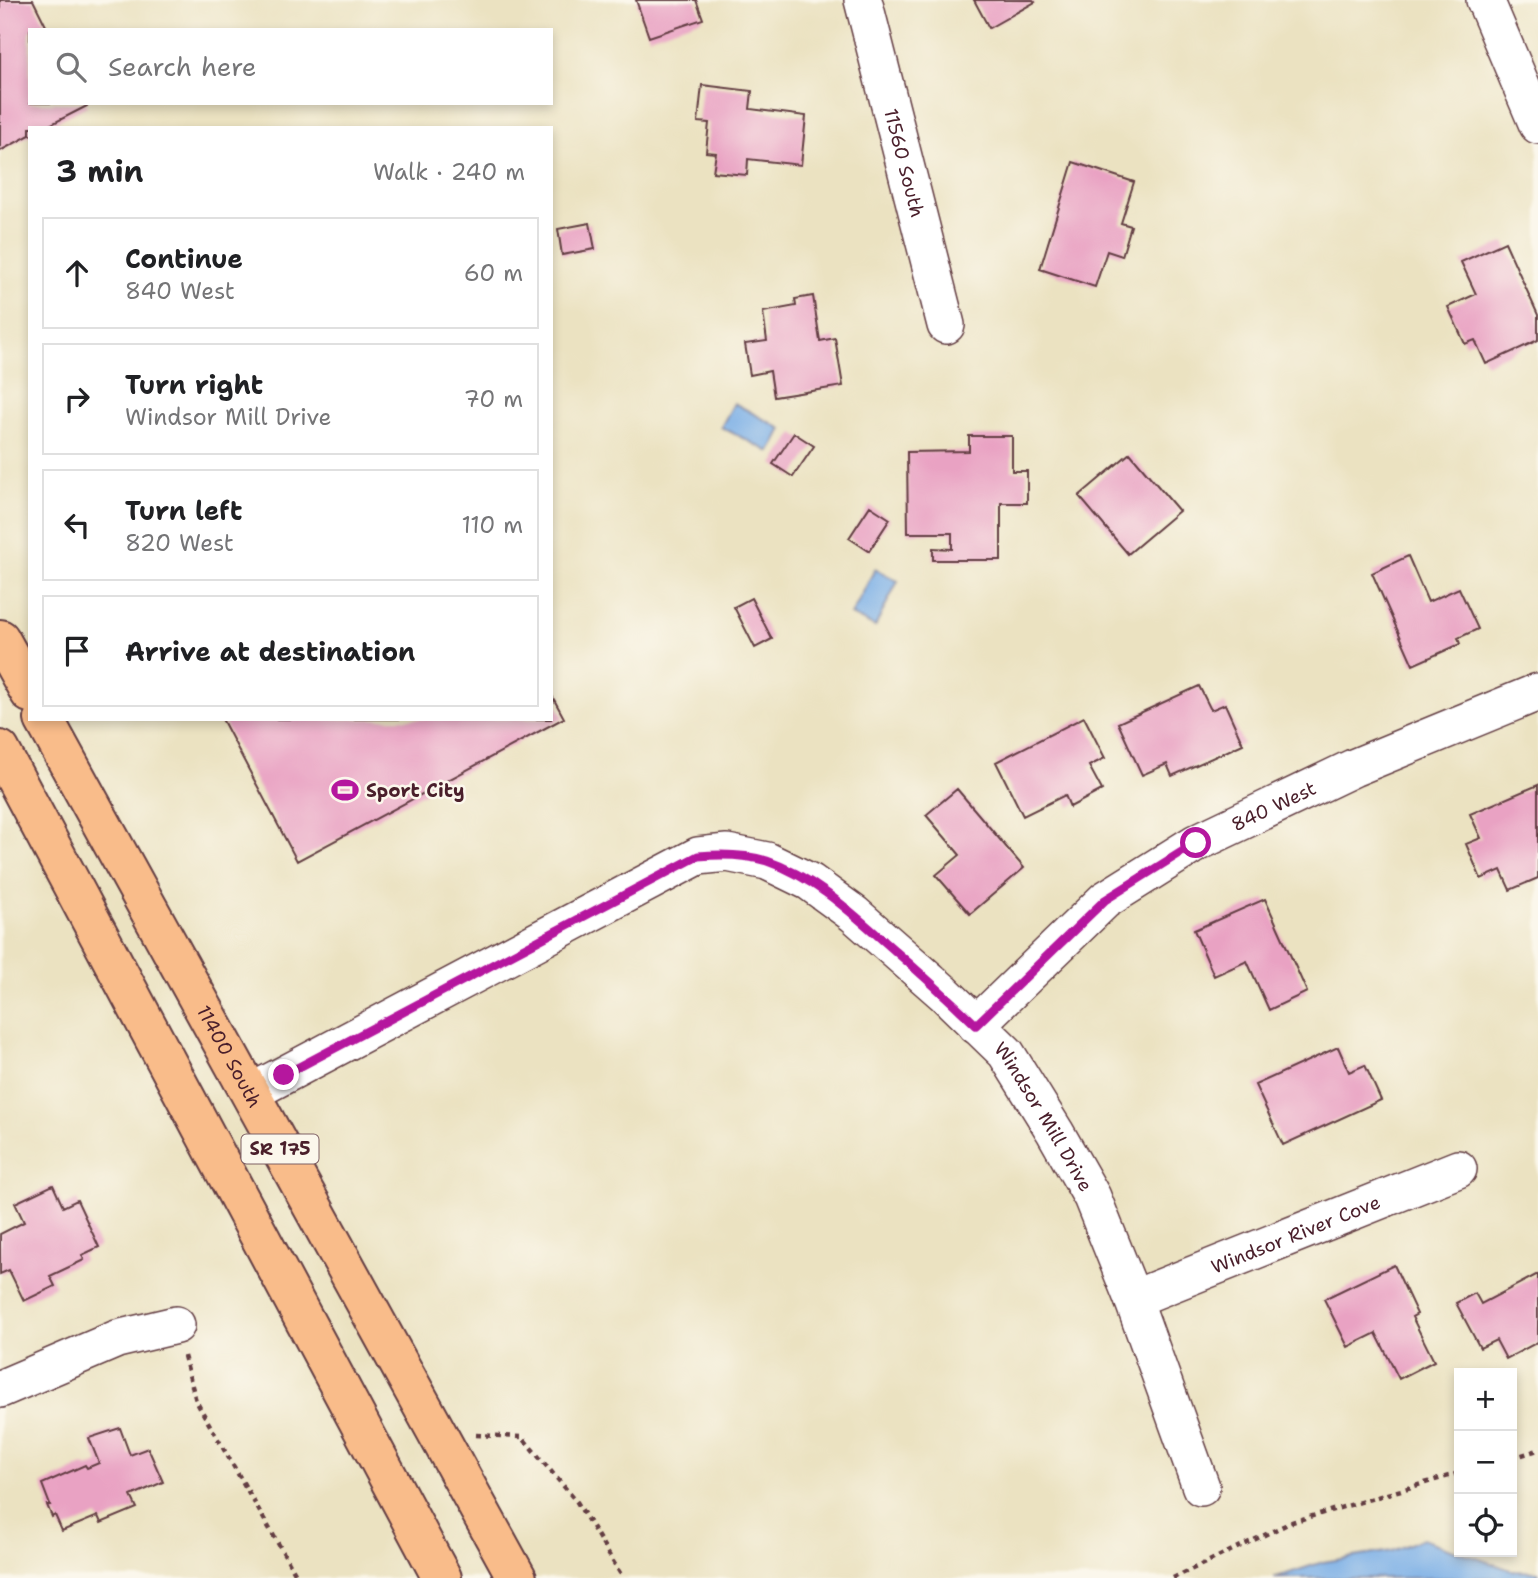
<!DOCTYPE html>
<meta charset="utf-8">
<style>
body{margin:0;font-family:"Shantell Sans",sans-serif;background:#f6f6f6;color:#202124}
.controls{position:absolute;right:21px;bottom:21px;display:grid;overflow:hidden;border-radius:0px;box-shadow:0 4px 10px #0003}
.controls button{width:63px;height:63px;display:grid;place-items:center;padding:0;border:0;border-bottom:2px solid #e0e0e0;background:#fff;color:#202124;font:35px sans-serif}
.stop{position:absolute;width:21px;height:21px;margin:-16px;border:5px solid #b5179e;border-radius:50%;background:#fff}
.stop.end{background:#b5179e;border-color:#fff;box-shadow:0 2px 7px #0008}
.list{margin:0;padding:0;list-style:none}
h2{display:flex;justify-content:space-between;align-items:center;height:91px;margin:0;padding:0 28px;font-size:30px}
h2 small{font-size:23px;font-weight:400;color:#757577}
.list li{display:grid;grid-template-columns:46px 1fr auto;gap:21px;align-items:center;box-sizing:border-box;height:112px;margin:0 14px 14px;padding:0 14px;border:2px solid #e0e0e0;border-radius:0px}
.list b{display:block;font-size:26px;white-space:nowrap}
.list p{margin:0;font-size:23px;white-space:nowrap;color:#757577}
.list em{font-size:23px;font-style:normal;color:#757577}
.icon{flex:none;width:38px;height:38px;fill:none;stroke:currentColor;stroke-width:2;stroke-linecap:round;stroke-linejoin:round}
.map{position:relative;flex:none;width:1538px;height:1578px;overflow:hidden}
.search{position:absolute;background:#fff;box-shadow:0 4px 10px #0003;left:28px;top:28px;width:525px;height:77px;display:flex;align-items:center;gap:18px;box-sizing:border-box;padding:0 24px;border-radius:0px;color:#757577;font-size:26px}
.panel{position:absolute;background:#fff;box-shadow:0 4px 10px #0003;left:28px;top:126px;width:525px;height:595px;border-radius:0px}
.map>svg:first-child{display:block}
.water{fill:#78ade6;stroke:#616688;stroke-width:2}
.building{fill:#e9a2c3}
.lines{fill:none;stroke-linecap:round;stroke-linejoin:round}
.minor-casing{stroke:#623c42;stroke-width:40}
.major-casing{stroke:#623c42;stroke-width:42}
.path{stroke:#623c42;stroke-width:4.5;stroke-dasharray:5 5;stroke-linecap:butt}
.minor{stroke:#fff;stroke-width:37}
.major{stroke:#f9bc8a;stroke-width:38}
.route{stroke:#b5179e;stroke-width:9}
.labels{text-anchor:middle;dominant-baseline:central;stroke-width:5;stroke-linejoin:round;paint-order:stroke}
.shield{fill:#fbf7ec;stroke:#7f6065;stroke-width:2}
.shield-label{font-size:18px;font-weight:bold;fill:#4a1f2b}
.street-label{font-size:19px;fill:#4a1f2b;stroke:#fbf7ec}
.poi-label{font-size:19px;font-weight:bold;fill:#4a1f2b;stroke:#fbf7ec;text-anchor:start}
</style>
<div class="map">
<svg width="1538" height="1578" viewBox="0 0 1538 1578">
<rect width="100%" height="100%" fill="#fbf7ec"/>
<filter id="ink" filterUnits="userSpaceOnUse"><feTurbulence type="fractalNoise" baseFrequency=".0143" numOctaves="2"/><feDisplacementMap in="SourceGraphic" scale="14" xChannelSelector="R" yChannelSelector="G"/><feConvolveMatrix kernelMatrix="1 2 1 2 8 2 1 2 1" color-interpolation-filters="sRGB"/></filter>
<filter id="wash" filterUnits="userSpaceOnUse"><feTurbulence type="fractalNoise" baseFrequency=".00686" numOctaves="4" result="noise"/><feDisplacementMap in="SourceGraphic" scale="28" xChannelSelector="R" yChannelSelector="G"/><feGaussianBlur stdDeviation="1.57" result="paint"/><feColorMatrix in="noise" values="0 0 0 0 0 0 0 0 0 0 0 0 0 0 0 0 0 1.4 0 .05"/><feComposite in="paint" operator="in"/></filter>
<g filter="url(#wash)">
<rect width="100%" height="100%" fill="#ebe2c1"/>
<!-- water -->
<path class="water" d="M734,403L782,429L770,452L721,427Z
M875,569L898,581L875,627L851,615Z
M1422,1539L1514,1571L1538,1572V1578H1274L1323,1562L1392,1551Z"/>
<g id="blocks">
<!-- building -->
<path class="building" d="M0,0H33L48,30H30V103H86L87,106L44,128H30V135L0,151Z
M636,0H696L703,19L649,37Z
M974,0H1033L1035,2L989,28Z
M702,85L752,91L750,109L806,116L801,165L748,159L747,175L713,172L716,153L706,152L709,123L698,122Z
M1073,162L1134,182L1121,223L1131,226L1122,256L1107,251L1095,287L1040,269Z
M590,223L595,249L562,255L558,229Z
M1505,242L1538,315V340L1486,364L1475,340L1465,344L1448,307L1476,294L1461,262Z
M813,296L820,341L835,338L843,386L774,397L770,371L750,375L745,344L767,341L763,312L796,306L795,299Z
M794,433L814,446L793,477L773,464Z
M969,436H1012V471H1027V503H1001V560H933V548L952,549V533H908L907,452L969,451Z
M1130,453L1179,511L1128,554L1079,496Z
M870,506L890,519L869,551L849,538Z
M1408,556L1428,602L1459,588L1478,629L1458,638L1460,644L1413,665L1372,573Z
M751,598L772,639L755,648L734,607Z
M1199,686L1211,710L1225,704L1243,744L1172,776L1167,764L1142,775L1118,723Z
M551,694L564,718L297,861L222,719H551Z
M1084,717L1105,758L1089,766L1102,790L1070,807L1065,795L1023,816L996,762Z
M1538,785V878L1510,890L1501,870L1481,879L1466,844L1481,838L1470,814Z
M957,789L1024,868L970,914L936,875L960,855L926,815Z
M1265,899L1307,992L1269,1010L1247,961L1214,976L1194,930Z
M1338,1047L1349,1072L1365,1065L1381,1100L1283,1145L1255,1085Z
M53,1185L63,1207L77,1200L99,1247L82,1255L84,1260L50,1276L55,1286L24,1301L9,1270L0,1274V1234L24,1222L15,1203Z
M1394,1265L1417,1314L1412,1317L1434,1361L1399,1379L1376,1333L1348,1347L1324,1299Z
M1538,1274V1342L1506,1359L1496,1340L1480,1348L1456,1303L1475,1293L1481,1304Z
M120,1428L130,1455L148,1448L163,1482L131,1496L137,1508L101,1523L98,1516L62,1531L55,1515L52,1517L47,1505H50L42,1484L85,1465L87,1468L99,1463L89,1438Z"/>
</g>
</g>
<g filter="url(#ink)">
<use href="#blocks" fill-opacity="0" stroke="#623c42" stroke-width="2"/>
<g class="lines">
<defs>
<g id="minor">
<path id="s1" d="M863,0L946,325"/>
<path d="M1485,0L1538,125"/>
<path id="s2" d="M976,1025L1105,900L1196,843L1353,768L1538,692"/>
<path id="s3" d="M250,1093L698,856L727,853L767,861L810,882L854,914L944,993L1006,1053L1055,1132L1092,1197L1133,1299L1201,1487"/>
<path id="s4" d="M1133,1299L1458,1169"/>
<path d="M0,1389L117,1339L176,1325"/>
</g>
<g id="major">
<path d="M0,639L30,693"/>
<path id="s5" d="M44,719L517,1578"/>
<path d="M0,750L442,1578"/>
</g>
</defs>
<!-- minor casing -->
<use href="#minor" class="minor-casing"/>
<!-- major casing -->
<use href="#major" class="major-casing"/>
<!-- path -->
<path class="path" d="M184,1356L196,1401L298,1578
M476,1435L522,1437L577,1502L623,1578
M1512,1458L1538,1450
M1173,1578L1292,1522L1459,1473"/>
<!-- minor -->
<use href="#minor" class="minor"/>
<!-- major -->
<use href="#major" class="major"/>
</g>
</g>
<g class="lines" filter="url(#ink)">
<!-- route -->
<path class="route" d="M284,1075L698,856C722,854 744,854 767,861C812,876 850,911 885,942C916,969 946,996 976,1025L1105,900L1196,843"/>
</g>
<!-- icons -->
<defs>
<symbol id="stadium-bare" viewBox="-9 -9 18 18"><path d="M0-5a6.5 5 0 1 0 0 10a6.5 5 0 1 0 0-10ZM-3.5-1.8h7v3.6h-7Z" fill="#b5179e" stroke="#fbf7ec" stroke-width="2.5" paint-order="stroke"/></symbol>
</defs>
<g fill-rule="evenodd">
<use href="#stadium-bare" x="326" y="771" width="38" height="38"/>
</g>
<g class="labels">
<!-- shield labels -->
<rect class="shield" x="241.5" y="1134.5" width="77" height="29" rx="5"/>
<g class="shield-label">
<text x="280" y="1149">SR 175</text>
</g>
<!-- street labels -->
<g class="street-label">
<text stroke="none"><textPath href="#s1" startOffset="168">11560 South</textPath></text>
<text stroke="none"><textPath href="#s2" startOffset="373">840 West</textPath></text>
<text stroke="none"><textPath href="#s5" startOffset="385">11400 South</textPath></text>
<text stroke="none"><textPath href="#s3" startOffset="959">Windsor Mill Drive</textPath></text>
<text stroke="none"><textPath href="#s4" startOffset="175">Windsor River Cove</textPath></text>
</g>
<!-- poi labels -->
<g class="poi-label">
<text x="366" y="790">Sport City</text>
</g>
</g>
</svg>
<div class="controls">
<button>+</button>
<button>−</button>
<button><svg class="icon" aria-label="locate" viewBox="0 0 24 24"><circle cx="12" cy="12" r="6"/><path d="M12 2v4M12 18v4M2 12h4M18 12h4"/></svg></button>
</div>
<div class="stop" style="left:1196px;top:843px"></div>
<div class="stop end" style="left:284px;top:1075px"></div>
<div class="search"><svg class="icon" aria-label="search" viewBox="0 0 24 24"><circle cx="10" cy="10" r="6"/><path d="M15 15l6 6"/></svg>Search here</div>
<section class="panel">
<h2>3 min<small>Walk · 240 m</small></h2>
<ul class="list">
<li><svg class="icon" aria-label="ahead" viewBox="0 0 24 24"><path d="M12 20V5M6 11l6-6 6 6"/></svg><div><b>Continue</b><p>840 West</p></div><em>60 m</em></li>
<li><svg class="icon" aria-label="right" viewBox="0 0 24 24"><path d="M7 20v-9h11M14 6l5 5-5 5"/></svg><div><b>Turn right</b><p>Windsor Mill Drive</p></div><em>70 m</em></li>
<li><svg class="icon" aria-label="left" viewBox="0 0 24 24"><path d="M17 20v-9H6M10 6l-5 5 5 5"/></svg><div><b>Turn left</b><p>820 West</p></div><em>110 m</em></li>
<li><svg class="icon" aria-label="arrive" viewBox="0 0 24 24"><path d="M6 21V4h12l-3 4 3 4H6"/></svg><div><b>Arrive at destination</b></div></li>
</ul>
</section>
</div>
